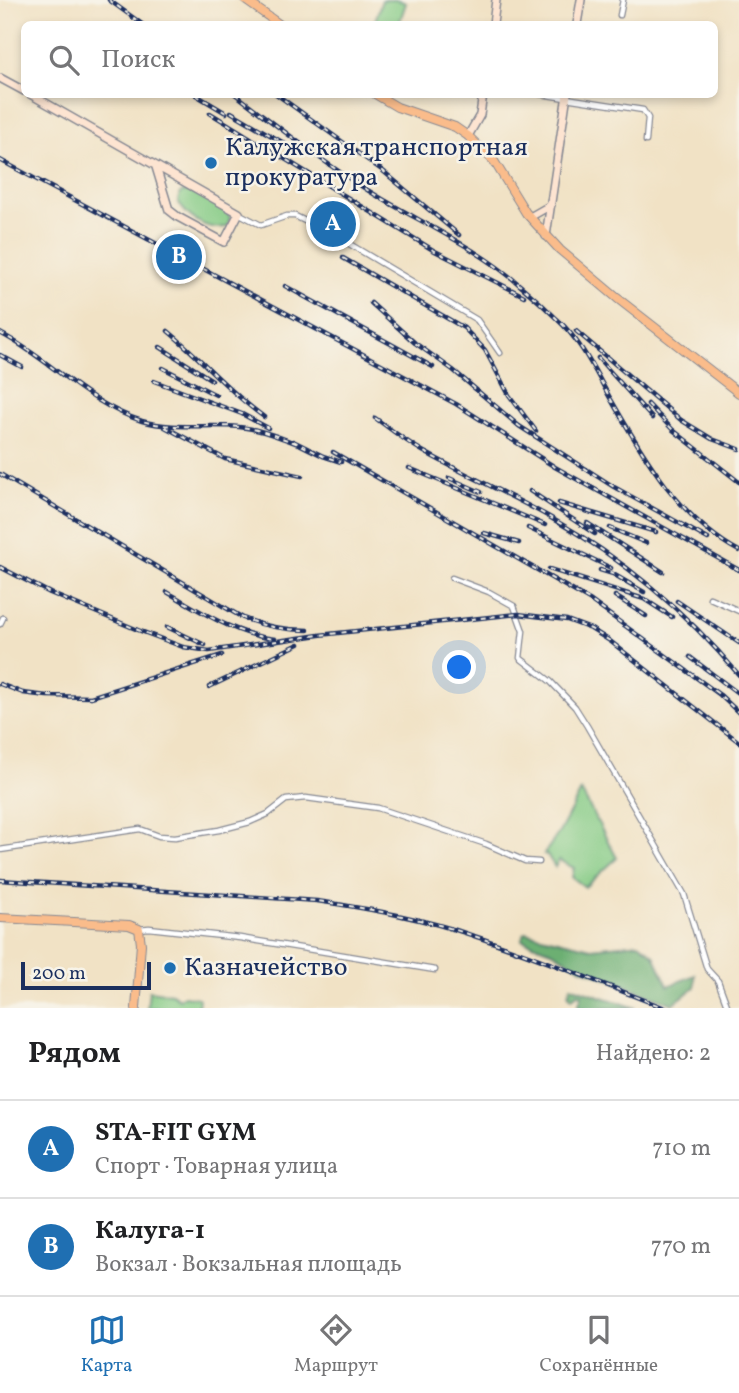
<!DOCTYPE html>
<html lang="ru">
<meta charset="utf-8">
<style>
body{margin:0;font-family:Vollkorn,serif;background:#f2f2f2;color:#202124}
.scale{position:absolute;left:21px;bottom:18px;width:130px;box-sizing:border-box;padding-left:7px;border:4px solid #1b2f5e;border-top:0;font-size:19px;line-height:24px;white-space:nowrap;color:#1b2f5e;-webkit-text-stroke:5px #f7f3e8;paint-order:stroke}
.you{position:absolute;left:460px;top:668px;width:24px;height:24px;margin:-18px;border:5px solid #fff;border-radius:50%;background:#1a73e8;box-shadow:0 0 0 10px #1a73e833}
.badge{display:grid;place-items:center;width:46px;height:46px;border-radius:50%;background:#1f6fb2;color:#fff;font-size:23px;font-weight:700}
.pin{position:absolute;translate:-50% -50%;border:4px solid #fff;box-shadow:0 2px 7px #0006}
.list{margin:0;padding:0;list-style:none}
h2{display:flex;justify-content:space-between;align-items:center;height:91px;margin:0;padding:0 28px;font-size:30px}
h2 small{font-size:23px;font-weight:400;color:#757577}
.list li{display:grid;grid-template-columns:46px 1fr auto;gap:21px;align-items:center;box-sizing:border-box;height:98px;padding:0 28px;border-top:2px solid #e0e0e0}
.list b{display:block;font-size:26px;white-space:nowrap}
.list p{margin:0;font-size:23px;white-space:nowrap;color:#757577}
.list em{font-size:23px;font-style:normal;color:#757577}
.icon{flex:none;width:38px;height:38px;fill:none;stroke:currentColor;stroke-width:2;stroke-linecap:round;stroke-linejoin:round}
.map{position:relative;flex:none;width:739px;height:1008px;overflow:hidden}
.search{position:absolute;background:#fff;box-shadow:0 4px 10px #0003;left:21px;right:21px;top:21px;height:77px;display:flex;align-items:center;gap:18px;box-sizing:border-box;padding:0 24px;border-radius:10px;color:#757577;font-size:26px}
.sheet{height:287px;background:#fff}
nav{display:flex;justify-content:space-around;align-items:center;box-sizing:border-box;height:98px;border-top:2px solid #e0e0e0;background:#fff;font-size:19px;color:#757577}
nav a{display:grid;justify-items:center;gap:4px}
nav .on{color:#1f6fb2}
.map>svg:first-child{display:block}
.green{fill:#85cb85;stroke:#507d72;stroke-width:2}
.forest{fill:#6caf72;stroke:#446f68;stroke-width:2}
.lines{fill:none;stroke-linecap:round;stroke-linejoin:round}
.street-casing{stroke:#868892;stroke-width:7}
.secondary-casing{stroke:#868892;stroke-width:10}
.primary-casing{stroke:#868892;stroke-width:10}
.street{stroke:#fff;stroke-width:4.5}
.secondary{stroke:#fde4d1;stroke-width:7}
.primary{stroke:#fabc8b;stroke-width:8}
.rail-casing{stroke:#1b2f5e;stroke-width:4.5}
.rail{stroke:#f7f3e8;stroke-width:2;stroke-dasharray:5;stroke-linecap:butt}
.poi-dot{fill:#1f6fb2;stroke:#f7f3e8;stroke-width:2.5}
.labels{text-anchor:middle;dominant-baseline:central;stroke-width:5;stroke-linejoin:round;paint-order:stroke}
.poi-label{font-size:26px;fill:#1b2f5e;stroke:#f7f3e8;text-anchor:start}
</style>
<div class="map">
<svg width="739" height="1008" viewBox="0 0 739 1008">
<rect width="100%" height="100%" fill="#f7f3e8"/>
<filter id="ink" filterUnits="userSpaceOnUse"><feTurbulence type="fractalNoise" baseFrequency=".0143" numOctaves="2"/><feDisplacementMap in="SourceGraphic" scale="14" xChannelSelector="R" yChannelSelector="G"/><feConvolveMatrix kernelMatrix="1 2 1 2 8 2 1 2 1" color-interpolation-filters="sRGB"/></filter>
<filter id="wash" filterUnits="userSpaceOnUse"><feTurbulence type="fractalNoise" baseFrequency=".00686" numOctaves="4" result="noise"/><feDisplacementMap in="SourceGraphic" scale="28" xChannelSelector="R" yChannelSelector="G"/><feGaussianBlur stdDeviation="1.57" result="paint"/><feColorMatrix in="noise" values="0 0 0 0 0 0 0 0 0 0 0 0 0 0 0 0 0 1.4 0 .05"/><feComposite in="paint" operator="in"/></filter>
<g filter="url(#wash)">
<rect width="100%" height="100%" fill="#f1e2c5"/>
<!-- green -->
<path class="green" d="M382,0H398L406,3L399,24H374Z
M186,191C200,192 224,204 230,217L228,226C209,233 186,217 178,201L180,193Z
M581,791L617,858L585,887L572,877L574,868L559,860L555,867L547,855L544,854L560,831Z
M149,991L172,994L179,999L184,996L199,998L198,1008H147Z"/>
<!-- forest -->
<path class="forest" d="M525,932L591,948L639,943L654,955L668,986L695,975V987L673,1004L580,968L552,951L522,940Z
M571,986C593,995 614,1000 636,1008H584L578,1006L582,995L577,994L572,999L568,994Z"/>
</g>
<g filter="url(#ink)">
<g class="lines">
<defs>
<path id="street" d="M620,15L623,0
M540,94L643,110L648,118L646,141
M240,214L261,225L287,216H295L341,239L477,320L500,353
M452,578L489,592L514,606L523,631L520,658L550,681L575,707L587,726L684,894L707,969L718,981L728,1008
M710,598L739,611
M0,624L3,618
M0,850L140,829L159,836L175,837L219,830L250,822L268,814L286,800L306,798L378,808L486,844L525,861L539,862
M139,929L149,928L240,938L435,970"/>
<path id="secondary" d="M493,24L496,0
M577,24L581,0
M0,78L24,91
M30,94L239,213L224,242L178,217L169,210L156,167
M468,136L480,115L483,94
M530,217L551,205
M546,236L567,94"/>
<path id="primary" d="M245,0L279,24
M375,94L397,107L455,127L468,136L494,161L526,213L560,250L617,298L739,393
M0,918L129,925L139,929L141,944L136,1008"/>
</defs>
<!-- street casing -->
<use href="#street" class="street-casing"/>
<!-- secondary casing -->
<use href="#secondary" class="secondary-casing"/>
<!-- primary casing -->
<use href="#primary" class="primary-casing"/>
<!-- street -->
<use href="#street" class="street"/>
<!-- secondary -->
<use href="#secondary" class="secondary"/>
<!-- primary -->
<use href="#primary" class="primary"/>
<defs>
<path id="rail" d="M109,0L142,24
M235,94C279,127 322,162 369,191C419,222 478,247 522,287C534,297 546,308 557,319C583,343 596,374 613,403C645,459 681,520 739,551
M276,94L383,171L459,235
M196,95L226,113
M231,112L294,149
M210,113L433,250L524,296
M0,160L456,404L555,467L739,570
M343,258L464,328L485,350L509,395L536,431
M285,286L433,367
M371,303L415,343L453,370L519,426L614,487L708,539
M168,331C201,358 229,392 264,417
M576,331L681,420L712,439L739,449
M0,333C52,360 84,402 142,421C173,430 207,424 239,427C261,429 281,438 301,445
M160,347L212,380
M0,355L22,367
M598,358L652,418
M163,368L216,395
M154,381L242,414L268,428
M648,404L673,430L739,482
M375,418C392,430 409,444 428,454C468,476 511,495 551,518C622,558 687,613 739,675
M165,427L225,459L302,476
M293,441L323,456L341,462
M333,452L591,601L720,695L739,713
M409,468L545,525
M0,474L243,618C265,627 284,630 308,630
M449,478L481,492
M530,491L595,534
M559,503L656,532
M587,523L663,572
M528,528L611,568
M610,528L646,543
M484,533L519,543
M0,567L50,593L138,630L183,647L209,651L319,635L518,614L567,620L591,629L610,641L739,742
M549,569L644,599L672,617
M600,570L613,574L644,592
M167,592C201,611 235,635 275,639
M615,596L646,616
M677,601L739,643
M167,627L205,645
M690,657L739,694
M0,684L23,693L47,696L91,697L222,655
M209,687L299,644
M0,880L317,901C370,909 423,918 474,936C539,957 602,984 665,1008"/>
</defs>
<!-- rail casing -->
<use href="#rail" class="rail-casing"/>
<!-- rail -->
<use href="#rail" class="rail"/>
</g>
</g>
<!-- markers -->
<g class="poi-dot">
<circle cx="211" cy="163" r="7"/>
<circle cx="170" cy="968" r="7"/>
</g>
<g class="labels">
<!-- poi labels -->
<g class="poi-label">
<text x="225" y="148">Калужская транспортная<tspan x="225" dy="30">прокуратура</tspan></text>
<text x="184" y="968">Казначейство</text>
</g>
</g>
</svg>
<div class="scale">200 m</div>
<div class="you"></div>
<div class="pin badge" style="left:333px;top:224px">A</div>
<div class="pin badge" style="left:179px;top:257px">B</div>
<div class="search"><svg class="icon" aria-label="search" viewBox="0 0 24 24"><circle cx="10" cy="10" r="6"/><path d="M15 15l6 6"/></svg>Поиск</div>
</div>
<section class="sheet">
<h2>Рядом<small>Найдено: 2</small></h2>
<ul class="list">
<li><span class="badge">A</span><div><b>STA-FIT GYM</b><p>Спорт · Товарная улица</p></div><em>710 m</em></li>
<li><span class="badge">B</span><div><b>Калуга-1</b><p>Вокзал · Вокзальная площадь</p></div><em>770 m</em></li>
</ul>
</section>
<nav>
<a class="on"><svg class="icon" aria-label="map" viewBox="0 0 24 24"><path d="M3 6l6-2 6 2 6-2v14l-6 2-6-2-6 2zM9 4v14M15 6v14"/></svg>Карта</a>
<a><svg class="icon" aria-label="directions" viewBox="0 0 24 24"><path d="M12 3l9 9-9 9-9-9zM9 14v-3h6M13 9l2 2-2 2"/></svg>Маршрут</a>
<a><svg class="icon" aria-label="saved" viewBox="0 0 24 24"><path d="M7 4h10v16l-5-4-5 4z"/></svg>Сохранённые</a>
</nav>
